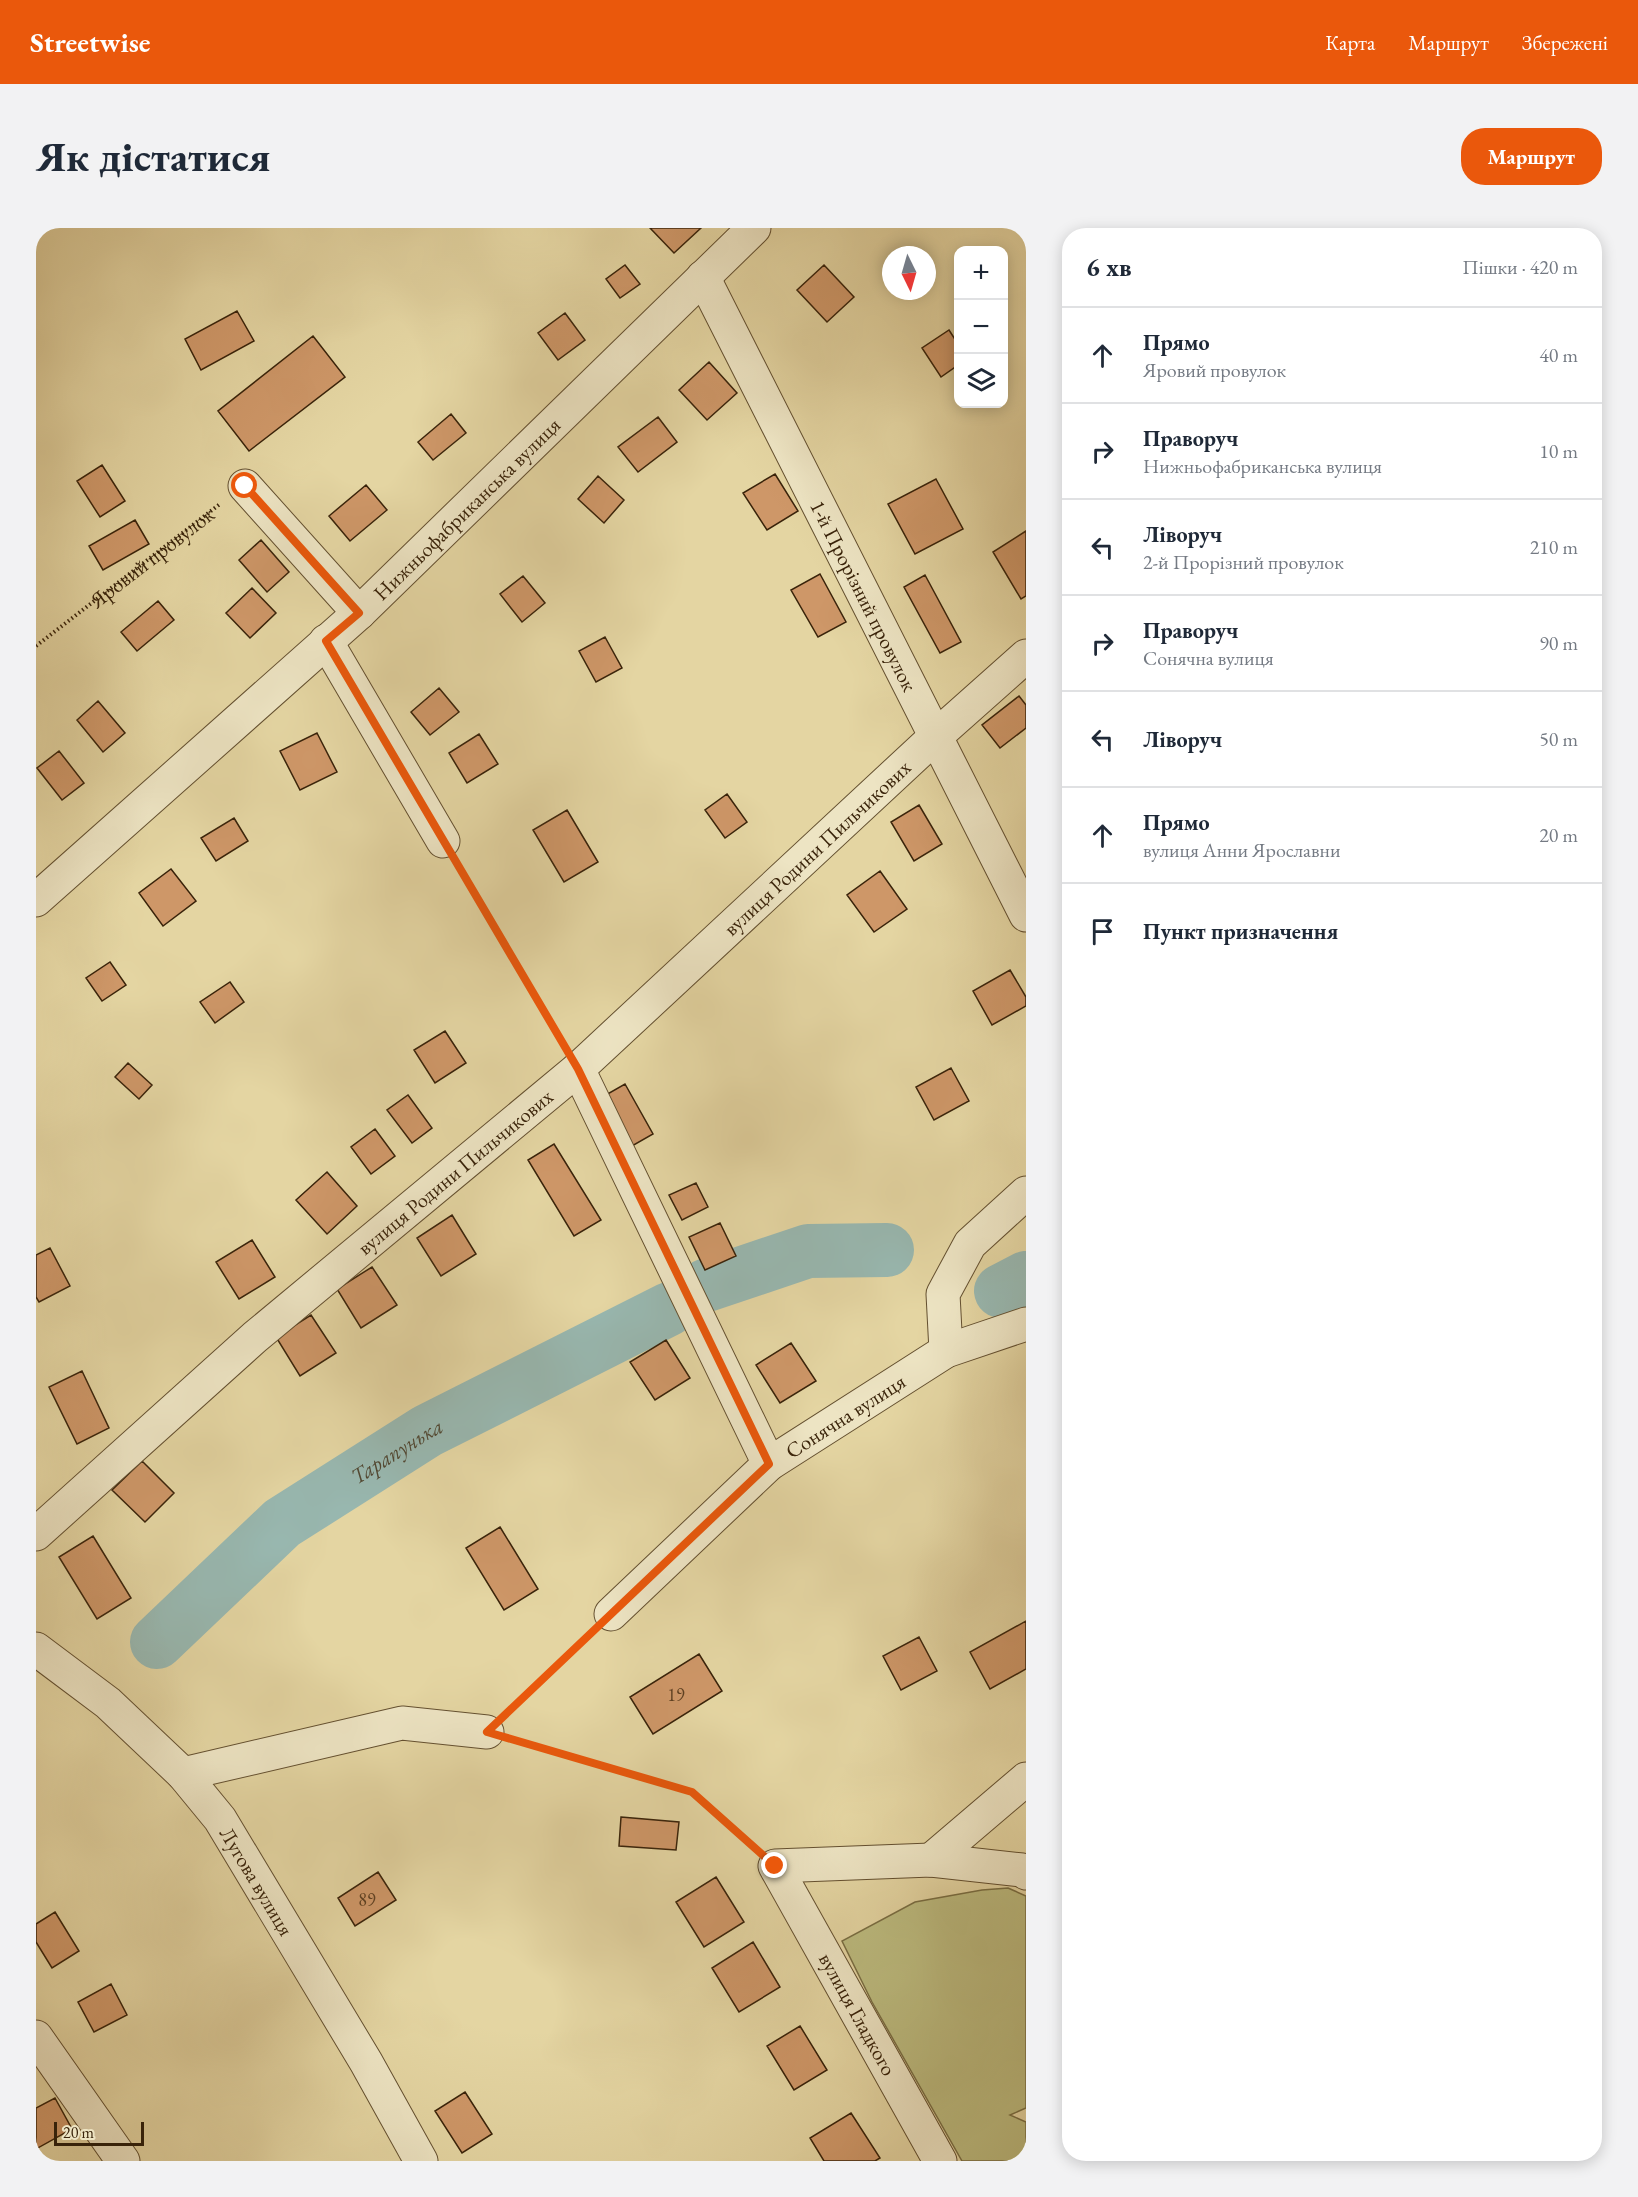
<!DOCTYPE html>
<html lang="uk">
<meta charset="utf-8">
<style>
body{margin:0;font-family:"EB Garamond",serif;background:#f2f2f3;color:#1f2937}
.controls{position:absolute;right:18px;top:18px;display:grid;overflow:hidden;border-radius:12px;box-shadow:0 3px 15px #0003}
.controls button{width:54px;height:54px;display:grid;place-items:center;padding:0;border:0;border-bottom:2px solid #e0e1e3;background:#fff;color:#1f2937;font:30px sans-serif}
.compass{position:absolute;left:846px;top:18px;width:54px;height:54px;border-radius:50%;background:#fff;box-shadow:0 3px 15px #0003;rotate:175deg}
.scale{position:absolute;left:18px;bottom:15px;width:90px;box-sizing:border-box;padding-left:6px;border:3px solid #39230a;border-top:0;font-size:16px;line-height:21px;white-space:nowrap;color:#39230a;-webkit-text-stroke:4px #ede4c3;paint-order:stroke}
.stop{position:absolute;width:18px;height:18px;margin:-14px;border:4px solid #ea580c;border-radius:50%;background:#fff}
.stop.end{background:#ea580c;border-color:#fff;box-shadow:0 2px 6px #0008}
.list{margin:0;padding:0;list-style:none}
h2{display:flex;justify-content:space-between;align-items:center;height:78px;margin:0;padding:0 24px;font-size:26px}
h2 small{font-size:20px;font-weight:400;color:#747a83}
.list li{display:grid;grid-template-columns:39px 1fr auto;gap:18px;align-items:center;box-sizing:border-box;height:96px;padding:0 24px;border-top:2px solid #e0e1e3}
.list b{display:block;font-size:22px;white-space:nowrap}
.list p{margin:0;font-size:20px;white-space:nowrap;color:#747a83}
.list em{font-size:20px;font-style:normal;color:#747a83}
.icon{flex:none;width:33px;height:33px;fill:none;stroke:currentColor;stroke-width:2;stroke-linecap:round;stroke-linejoin:round}
.map{position:relative;flex:none;width:990px;height:1933px;overflow:hidden;border-radius:24px}
header{display:flex;align-items:center;gap:36px;box-sizing:border-box;height:84px;padding:0 30px;background:#ea580c;color:#fff}
header strong{font-size:28px}
nav{display:flex;gap:33px;margin-inline-start:auto;font-size:21px}
.intro{display:flex;align-items:center;justify-content:space-between;box-sizing:border-box;height:144px;padding:0 36px}
h1{margin:0;font-size:42px}
.button{padding:15px 27px;border-radius:24px;background:#ea580c;color:#fff;font-size:21px;font-weight:700}
main{display:flex;gap:36px;padding:0 36px}
aside{flex:1;background:#fff;border-radius:24px;box-shadow:0 3px 15px #0003}
.map>svg:first-child{display:block}
.green{fill:#bcbb7f;stroke:#7a6f44;stroke-width:1.5}
.lines{fill:none;stroke-linecap:round;stroke-linejoin:round}
.river{stroke:#98b7af;stroke-width:54}
.building{fill:#ce9768;stroke:#39230a;stroke-width:1.5}
.minor-casing{stroke:#645030;stroke-width:35}
.tertiary-casing{stroke:#645030;stroke-width:35}
.path{stroke:#39230a;stroke-width:4;stroke-dasharray:1.5 3;stroke-linecap:butt}
.minor{stroke:#ede4c3;stroke-width:33}
.tertiary{stroke:#ede4c3;stroke-width:33}
.route{stroke:#ea580c;stroke-width:8}
.labels{text-anchor:middle;dominant-baseline:central;stroke-width:4.5;stroke-linejoin:round;paint-order:stroke}
.number-label{font-size:18px;fill:#5e4022}
.street-label{font-size:21px;fill:#39230a;stroke:#ede4c3}
.water-label{font-size:22px;font-style:italic;fill:#514833;stroke:#ede4c3}
</style>
<header>
<strong>Streetwise</strong>
<nav><a>Карта</a><a>Маршрут</a><a>Збережені</a></nav>
</header>
<div class="intro"><h1>Як дістатися</h1><a class="button">Маршрут</a></div>
<main>
<div class="map">
<svg width="990" height="1933" viewBox="0 0 990 1933">
<rect width="100%" height="100%" fill="#e4d5a2"/>
<filter id="stains"><feTurbulence type="fractalNoise" baseFrequency=".00333" numOctaves="4"/><feColorMatrix values="0 0 0 0 .2 0 0 0 0 .09 0 0 0 0 .02 0 0 0 .5 -.17"/></filter>
<radialGradient id="worn" r=".72"><stop offset=".6" stop-color="#630" stop-opacity="0"/><stop offset="1" stop-color="#630" stop-opacity=".3"/></radialGradient>
<!-- green -->
<path class="green" d="M972,1660L990,1668V1880L974,1887L990,1894V1933H926L836,1774L806,1713L879,1674L946,1662Z"/>
<g class="lines">
<!-- river -->
<g class="river">
<path d="M671,1057L772,1023L851,1022"/>
<path d="M965,1063L990,1050"/>
<path id="s1" d="M121,1414L246,1295L391,1203L633,1081"/>
</g>
</g>
<!-- building -->
<path class="building" d="M614,0H665L638,25Z
M589,37L604,56L584,70L570,51Z
M788,37L818,69L791,94L761,62Z
M201,83L218,113L165,142L149,111Z
M529,85L549,112L522,132L502,105Z
M913,102L922,116V137L905,149L886,120Z
M277,108L309,149L213,223L182,183Z
M673,134L701,165L671,192L643,162Z
M415,186L430,205L397,232L382,214Z
M622,189L641,214L602,244L582,219Z
M66,237L89,273L64,289L41,253Z
M739,246L762,283L731,302L707,265Z
M562,248L588,272L568,295L542,271Z
M900,251L927,301L879,326L852,276Z
M330,257L351,282L314,313L293,288Z
M99,292L113,316L67,342L53,318Z
M990,303V368L985,371L957,324Z
M225,312L253,344L231,364L203,332Z
M784,346L810,394L782,409L755,362Z
M889,347L925,414L904,425L868,359Z
M487,348L509,375L486,394L464,366Z
M216,360L240,385L214,410L190,385Z
M122,373L138,392L101,423L85,404Z
M569,409L586,440L560,454L543,423Z
M403,460L423,484L394,507L375,484Z
M983,468L990,477V500L964,520L946,497Z
M62,473L89,505L67,524L41,492Z
M281,505L301,544L264,562L244,523Z
M443,506L462,536L431,555L413,525Z
M23,523L48,555L26,572L1,540Z
M691,566L711,594L689,610L669,582Z
M883,577L906,616L878,633L855,594Z
M531,582L562,634L528,654L497,602Z
M198,590L212,613L180,633L165,610Z
M135,641L160,673L127,698L103,665Z
M844,643L871,681L838,704L811,667Z
M74,734L90,757L66,773L50,750Z
M974,742L990,769V778L956,797L937,763Z
M194,754L208,774L179,795L164,774Z
M409,803L430,835L399,855L378,822Z
M92,835L116,857L103,871L79,849Z
M915,840L933,873L898,892L880,859Z
M589,856L617,906L596,918L568,868Z
M372,867L396,900L376,915L351,882Z
M339,901L359,928L335,946L315,919Z
M518,916L565,992L538,1008L492,932Z
M291,944L321,978L291,1006L260,972Z
M660,955L672,979L646,992L633,967Z
M416,987L440,1026L405,1048L381,1010Z
M684,995L700,1028L669,1042L653,1009Z
M216,1012L239,1049L203,1071L180,1034Z
M14,1020L34,1058L3,1074L0,1069V1027Z
M336,1039L361,1077L325,1100L301,1061Z
M275,1087L300,1125L264,1148L240,1109Z
M630,1112L654,1150L619,1172L594,1134Z
M755,1115L780,1153L744,1175L720,1137Z
M46,1143L73,1200L41,1216L13,1159Z
M106,1233L138,1265L109,1294L76,1262Z
M464,1299L502,1361L468,1382L430,1320Z
M57,1308L95,1370L61,1391L23,1329Z
M990,1393V1441L954,1461L934,1424Z
M883,1409L901,1443L865,1462L847,1428Z
M663,1426L686,1463L617,1506L594,1469Z
M585,1589L643,1594L640,1622L583,1618Z
M342,1644L360,1672L319,1698L302,1670Z
M680,1649L708,1694L668,1719L640,1674Z
M19,1684L43,1723L16,1740L0,1714V1696Z
M717,1714L744,1759L703,1784L676,1740Z
M75,1756L91,1787L58,1804L42,1774Z
M764,1798L791,1842L758,1862L731,1818Z
M429,1864L456,1906L426,1925L399,1883Z
M19,1870L36,1901L0,1921V1880Z
M815,1885L844,1930L839,1933H788L774,1910Z"/>
<g class="lines">
<defs>
<g id="minor">
<path id="s3" d="M667,49L990,687"/>
<path d="M209,258L323,385"/>
<path d="M290,413L407,613"/>
<path id="s4" d="M0,672L323,385L718,0"/>
<path d="M542,841L733,1236"/>
<path d="M910,1123L907,1066L934,1016L990,965"/>
<path id="s5" d="M0,1306L219,1109L542,841L899,509L990,428"/>
<path id="s6" d="M575,1386L733,1236L910,1123L990,1096"/>
<path d="M147,1546L366,1495L451,1504"/>
<path d="M895,1632L990,1551"/>
<path d="M0,1809L87,1933"/>
<path d="M904,1933L739,1638L895,1632L986,1642L990,1645"/>
</g>
<g id="tertiary">
<path id="s7" d="M0,1421L72,1475L147,1546L184,1591L330,1834L385,1933"/>
</g>
</defs>
<!-- minor casing -->
<use href="#minor" class="minor-casing"/>
<!-- tertiary casing -->
<use href="#tertiary" class="tertiary-casing"/>
<!-- path -->
<g class="path">
<path id="s2" d="M0,418L184,276"/>
<path d="M423,640L526,814"/>
<path d="M473,1483L552,1408"/>
<path d="M480,1513L656,1564L717,1619"/>
</g>
<!-- minor -->
<use href="#minor" class="minor"/>
<!-- tertiary -->
<use href="#tertiary" class="tertiary"/>
</g>
<g class="lines">
<!-- route -->
<path class="route" d="M209,258L323,385L290,413L542,841L733,1236L451,1504L656,1564L739,1638"/>
</g>
<g class="labels">
<!-- number labels -->
<g class="number-label">
<text x="640" y="1466">19</text>
<text x="331" y="1671">89</text>
</g>
<!-- street labels -->
<g class="street-label">
<text stroke="none"><textPath href="#s4" startOffset="582">Нижньофабриканська вулиця</textPath></text>
<text stroke="none"><textPath href="#s2" startOffset="146">Яровий провулок</textPath></text>
<text stroke="none"><textPath href="#s3" startOffset="357">1-й Прорізний провулок</textPath></text>
<text stroke="none"><textPath href="#s5" startOffset="1040">вулиця Родини Пильчикових</textPath></text>
<text stroke="none"><textPath href="#s5" startOffset="554">вулиця Родини Пильчикових</textPath></text>
<text stroke="none"><textPath href="#s6" startOffset="308">Сонячна вулиця</textPath></text>
<text stroke="none"><textPath href="#s7" startOffset="324">Лугова вулиця</textPath></text>
<text transform="translate(822 1786) rotate(61)">вулиця Гладкого</text>
</g>
<!-- water labels -->
<g class="water-label">
<text stroke="none"><textPath href="#s1" startOffset="308">Тарапунька</textPath></text>
</g>
</g>
<rect width="100%" height="100%" filter="url(#stains)"/>
<rect width="100%" height="100%" fill="url(#worn)"/>
</svg>
<div class="controls">
<button>+</button>
<button>−</button>
<button><svg class="icon" aria-label="layers" viewBox="0 0 24 24"><path d="M12 4l9 5-9 5-9-5zM3 14l9 5 9-5"/></svg></button>
</div>
<svg class="compass" viewBox="-18 -18 36 36"><path d="M0-13l5 13h-10z" fill="#e53935"/><path d="M0 13l5-13h-10z" fill="#747a83"/></svg>
<div class="scale">20 m</div>
<div class="stop" style="left:209px;top:258px"></div>
<div class="stop end" style="left:739px;top:1638px"></div>
</div>
<aside>
<h2>6 хв<small>Пішки · 420 m</small></h2>
<ul class="list">
<li><svg class="icon" aria-label="ahead" viewBox="0 0 24 24"><path d="M12 20V5M6 11l6-6 6 6"/></svg><div><b>Прямо</b><p>Яровий провулок</p></div><em>40 m</em></li>
<li><svg class="icon" aria-label="right" viewBox="0 0 24 24"><path d="M7 20v-9h11M14 6l5 5-5 5"/></svg><div><b>Праворуч</b><p>Нижньофабриканська вулиця</p></div><em>10 m</em></li>
<li><svg class="icon" aria-label="left" viewBox="0 0 24 24"><path d="M17 20v-9H6M10 6l-5 5 5 5"/></svg><div><b>Ліворуч</b><p>2-й Прорізний провулок</p></div><em>210 m</em></li>
<li><svg class="icon" aria-label="right" viewBox="0 0 24 24"><path d="M7 20v-9h11M14 6l5 5-5 5"/></svg><div><b>Праворуч</b><p>Сонячна вулиця</p></div><em>90 m</em></li>
<li><svg class="icon" aria-label="left" viewBox="0 0 24 24"><path d="M17 20v-9H6M10 6l-5 5 5 5"/></svg><div><b>Ліворуч</b></div><em>50 m</em></li>
<li><svg class="icon" aria-label="ahead" viewBox="0 0 24 24"><path d="M12 20V5M6 11l6-6 6 6"/></svg><div><b>Прямо</b><p>вулиця Анни Ярославни</p></div><em>20 m</em></li>
<li><svg class="icon" aria-label="arrive" viewBox="0 0 24 24"><path d="M6 21V4h12l-3 4 3 4H6"/></svg><div><b>Пункт призначення</b></div></li>
</ul>
</aside>
</main>
